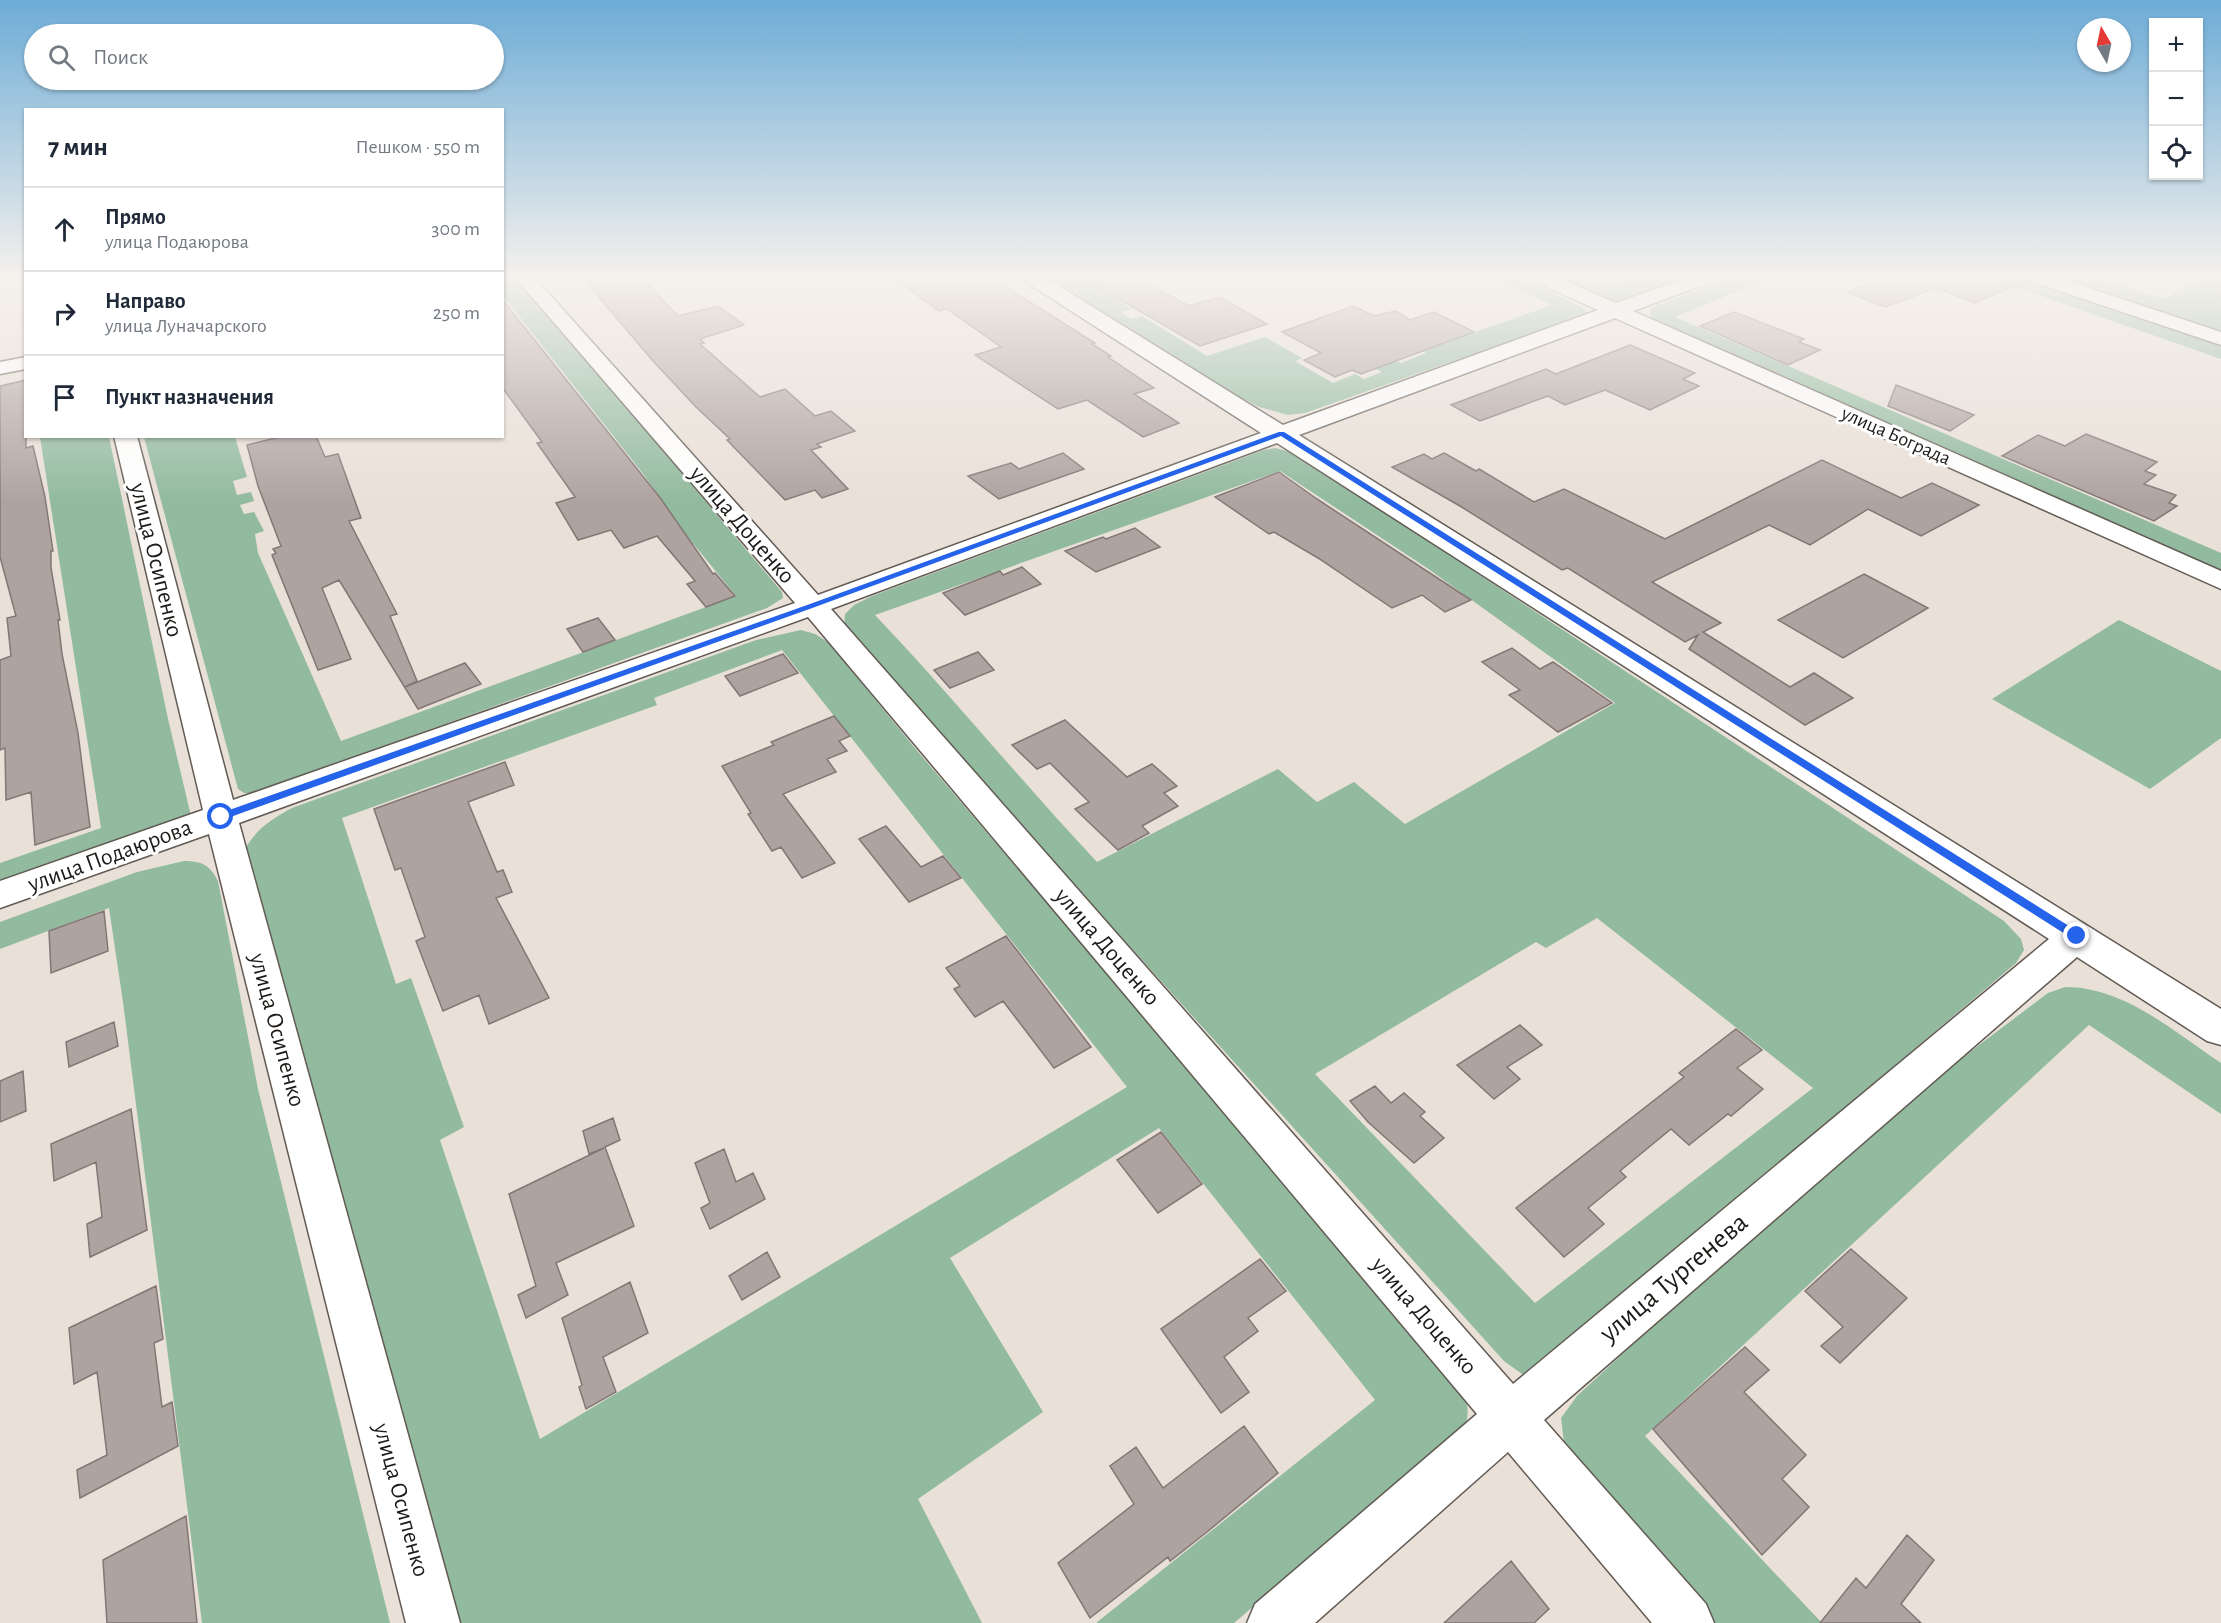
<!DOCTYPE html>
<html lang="ru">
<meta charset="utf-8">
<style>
body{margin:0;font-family:"Alegreya Sans",sans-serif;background:#f6f6f7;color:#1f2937}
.controls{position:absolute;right:18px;top:18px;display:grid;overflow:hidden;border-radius:0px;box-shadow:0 2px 4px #0004}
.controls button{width:54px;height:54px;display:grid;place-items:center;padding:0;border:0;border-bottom:2px solid #e0e1e3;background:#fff;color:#1f2937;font:30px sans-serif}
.compass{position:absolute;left:2077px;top:18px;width:54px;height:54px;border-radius:50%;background:#fff;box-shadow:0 2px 4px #0004;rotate:351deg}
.stop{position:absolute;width:18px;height:18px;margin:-14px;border:4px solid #2563eb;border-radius:50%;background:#fff}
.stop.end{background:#2563eb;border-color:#fff;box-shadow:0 2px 6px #0008}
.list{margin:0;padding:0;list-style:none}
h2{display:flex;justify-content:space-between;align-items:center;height:78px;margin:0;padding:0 24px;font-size:26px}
h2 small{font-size:20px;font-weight:400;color:#747a83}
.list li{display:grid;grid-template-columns:39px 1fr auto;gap:18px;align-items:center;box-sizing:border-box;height:84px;padding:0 24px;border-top:2px solid #e0e1e3}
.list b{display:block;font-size:22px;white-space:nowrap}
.list p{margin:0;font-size:20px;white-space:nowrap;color:#747a83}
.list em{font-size:20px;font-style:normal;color:#747a83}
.icon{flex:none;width:33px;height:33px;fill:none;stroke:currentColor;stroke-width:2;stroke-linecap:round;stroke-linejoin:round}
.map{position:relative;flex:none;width:2221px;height:1623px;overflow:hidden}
.search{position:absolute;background:#fff;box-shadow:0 2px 4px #0004;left:24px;top:24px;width:480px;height:66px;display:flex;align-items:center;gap:15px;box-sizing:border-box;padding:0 21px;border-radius:33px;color:#747a83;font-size:22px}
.panel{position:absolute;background:#fff;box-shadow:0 2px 4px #0004;left:24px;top:108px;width:480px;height:330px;border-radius:0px}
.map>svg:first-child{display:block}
.green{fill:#91ba9e;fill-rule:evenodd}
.building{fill:#afa3a0;stroke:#827774;stroke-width:1.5}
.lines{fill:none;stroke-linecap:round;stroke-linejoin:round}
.minor-casing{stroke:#625a53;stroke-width:3}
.minor{fill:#fff;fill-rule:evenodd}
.route{fill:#2563eb}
.labels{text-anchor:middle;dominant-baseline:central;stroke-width:6;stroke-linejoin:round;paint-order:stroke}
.far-street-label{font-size:20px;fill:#1d1a17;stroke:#fff}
.street-label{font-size:24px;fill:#1d1a17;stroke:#fff}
.near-street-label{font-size:28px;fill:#1d1a17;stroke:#fff}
</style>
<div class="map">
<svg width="2221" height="1623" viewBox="0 0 2221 1623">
<rect width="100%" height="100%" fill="#e9e0d8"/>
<!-- green -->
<path class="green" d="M503,276L516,277L782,592L783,598L767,608L253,793H244L238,789L144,437H235L247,477L233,481L237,495L251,492L254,501L240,505L244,514L254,512L264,531L255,534L258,553L341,741L736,596L687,536L644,475L503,296Z
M1037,276H1080L1131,309L1121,312L1131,319L1142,316L1207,356L1265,337L1302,358L1295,361L1333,383L1355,374L1364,379L1382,372L1374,368L1395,360L1401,363L1426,353L1422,351L1552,305L1488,276H1515L1584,308L1586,312L1582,316L1305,413L1288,415L1259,407L1200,376Z
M1548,276H1577L1604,287L1636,276H1692L1618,302L1601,299Z
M1733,276H1775L1675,317L2221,553V574L1659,324L1651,318L1650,313L1651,309L1658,305Z
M1984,276H2024L2221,343V359Z
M2044,276H2092L2163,299L2209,276H2221V337Z
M40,437H109L168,719L191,816L0,886V863L101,828Z
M1275,448L1295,453L2004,921L2021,939L2024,950L2016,963L1533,1372L1522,1374L1504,1361L853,640L844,626L845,614L854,605L872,596L1264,450ZM1280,471L1427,568L1615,703L1405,824L1354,782L1317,802L1278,769L1097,862C1021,781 951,695 875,615ZM1597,918L1813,1088L1535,1303L1315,1074L1536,942L1546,948Z
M2119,620L2221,671V738L2150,789L1992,699Z
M801,630L815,634L828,642L919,753L1462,1389C1468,1402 1469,1411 1466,1425L1234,1623H1096L1375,1400L1159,1128L950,1258L1043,1412L918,1499L982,1623H441L245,849C257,828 272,819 292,808L756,640ZM782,650L1127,1087L540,1439L440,1140L464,1127L411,978L396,984L342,818L657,705L654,698Z
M184,861C202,861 210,865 218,881L258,1089L390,1623H202L123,1002L109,908L0,949V922L137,872Z
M2065,987C2125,987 2174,1032 2221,1063V1114L2089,1025L1645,1436L1822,1623H1710L1564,1443L1561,1418L1577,1396L1765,1222L1889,1113L2048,993Z"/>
<!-- building -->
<path class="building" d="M581,276H640L678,316L718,306L744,325L700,339L704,343L700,344L760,397L785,389L815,416L831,411L855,431L817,444L821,447L811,450L848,489L822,498L815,490L785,500L727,440L730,439L696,407L653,361Z
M890,276H989L1095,343L1092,344L1111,356L1108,357L1154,388L1134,394L1179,423L1143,437L1087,400L1058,409L975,355L1001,347L947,309L939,311Z
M1079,276H1133L1189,306L1220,297L1267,324L1200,346Z
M1889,276H1982L2013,286L1975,303L1936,288L1885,307L1847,292Z
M502,299L661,499L713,574L715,573L735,596L706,607L687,584L695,581L657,536L624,548L611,530L578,540L556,503L575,497L537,443L542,442L502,387Z
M1353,306L1374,316L1396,311L1410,320L1434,312L1474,332L1361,374L1352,370L1335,377L1304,360L1321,353L1282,332Z
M1734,312L1804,339L1799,342L1820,350L1788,365L1700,326Z
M1630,345L1695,373L1683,379L1699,386L1650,410L1605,390L1565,405L1548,396L1480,421L1451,405L1546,369L1556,374Z
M26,380V448L33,446L45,497L53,551H51V568L60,620H58L62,654L78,733L90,827L35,845L31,792L6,800L5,748L0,750V660L11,656L7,618L16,616L0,557V386Z
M1896,385L1974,415L1950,431L1888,406Z
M2086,434L2157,462L2145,471L2156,475L2144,484L2176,495L2169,503L2177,506L2154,521L2002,456L2038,435L2065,446Z
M283,436H316L325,457L338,454L361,518L349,521L397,614L390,616L417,681L405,687L465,663L481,684L418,709L339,580L322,588L351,659L318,670L272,555L276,553L273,549L281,546L258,486L247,445Z
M1063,453L1084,469L999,499L968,476L1011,463L1019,469Z
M1444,453L1476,471L1479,469L1534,502L1564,489L1665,539L1822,460L1901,498L1932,483L1979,505L1921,536L1868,509L1810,545L1769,525L1652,582L1721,623L1703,632L1790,687L1814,673L1853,698L1805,725L1689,649L1698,635L1685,642L1568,568L1562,570L1460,506L1392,467L1424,454L1432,459Z
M1279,472L1317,499L1471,600L1445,612L1422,595L1392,608L1318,558L1274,532L1269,534L1215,497Z
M1135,528L1160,547L1096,572L1065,551L1103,537L1106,539Z
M1022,567L1041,584L965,615L943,593L1000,571L1003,575Z
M1864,574L1928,608L1843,658L1778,620Z
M598,618L615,640L583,652L567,629Z
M1512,648L1540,669L1553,662L1612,703L1558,732L1509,695L1520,690L1482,662Z
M978,652L994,670L950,688L934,670Z
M783,654L798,673L740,696L725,676Z
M834,716L850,736L839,741L847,751L827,759L836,772L783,794L835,863L802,878L781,847L772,851L748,814L751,813L722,766L774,745L771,742Z
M1065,720L1127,777L1152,764L1177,786L1164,793L1178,806L1142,826L1149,833L1118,850L1075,809L1089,802L1050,763L1037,769L1012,745Z
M505,762L514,785L468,802L497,872L503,870L512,892L496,898L549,998L489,1024L479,995L443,1011L416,941L425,937L401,868L395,870L374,809Z
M886,826L921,867L943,856L961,878L909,902L859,839Z
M104,911L108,951L51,973L49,931Z
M1006,936L1091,1047L1054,1068L1003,1001L975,1017L954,989L960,986L946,968Z
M114,1022L118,1046L69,1067L66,1042Z
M1520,1025L1542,1045L1507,1067L1520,1079L1494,1099L1457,1065Z
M1736,1029L1762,1050L1737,1068L1763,1089L1731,1116L1728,1114L1689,1145L1671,1129L1620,1171L1626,1177L1588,1208L1604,1224L1564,1257L1516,1208L1684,1077L1679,1073Z
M23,1071L26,1111L0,1122V1081Z
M1375,1086L1391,1103L1404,1093L1425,1112L1420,1116L1444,1138L1414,1163L1368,1122L1350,1101Z
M131,1109L147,1230L90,1257L87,1224L102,1217L96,1162L54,1181L51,1144Z
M613,1118L620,1140L605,1147L634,1226L556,1263L568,1295L526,1318L518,1295L536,1286L509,1194L604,1148L589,1154L583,1131Z
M1161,1132L1202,1184L1158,1213L1117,1160Z
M724,1149L736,1182L753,1173L765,1199L710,1229L701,1208L710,1203L695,1163Z
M1851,1249L1907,1298L1840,1363L1821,1346L1843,1327L1805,1291Z
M767,1252L780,1277L742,1300L729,1276Z
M1260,1259L1286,1291L1248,1318L1258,1331L1224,1357L1249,1392L1221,1413L1161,1329Z
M630,1282L648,1333L603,1357L616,1392L586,1409L579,1387L582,1385L562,1318Z
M156,1286L163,1339L154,1343L162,1407L172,1402L178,1446L80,1498L77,1470L107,1455L97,1372L74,1384L69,1328Z
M1745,1347L1769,1370L1744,1392L1806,1455L1782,1479L1809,1507L1762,1555L1653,1429Z
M1244,1426L1278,1473L1207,1532L1170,1561L1168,1557L1090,1618L1058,1563L1134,1504L1110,1466L1136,1447L1163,1488Z
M186,1516L197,1623H107L103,1560Z
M1907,1535L1934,1560L1901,1604L1921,1623H1820L1856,1578L1866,1588Z
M1511,1561L1549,1609L1534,1623H1444Z"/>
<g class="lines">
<defs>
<path id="minor" d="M514,276H533L818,595L1261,433L1023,280L1021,276H1043L1283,425L1598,310L1531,280L1529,276H1554L1616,303L1691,276H1718L1716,280L1633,311L2221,571V589L1615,318L1299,435L2221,1009V1045L2207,1041L2077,957L1544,1420L1706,1604L1714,1623H1652L1508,1452L1315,1623H1247L1255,1604L1477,1414L808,617L239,823L460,1623H406L209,834L0,908V881L203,810L114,436H137L233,800L795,603ZM1277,443L2049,939L1513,1384L831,609Z
M2024,276H2053L2221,332V345L2027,280Z
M26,357V369L0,374V362Z"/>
</defs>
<!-- minor casing -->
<use href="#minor" class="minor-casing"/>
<!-- minor -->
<use href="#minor" class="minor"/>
</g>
<!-- sky -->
<linearGradient id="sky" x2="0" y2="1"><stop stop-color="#6dacd6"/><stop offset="0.55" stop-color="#f5f1ed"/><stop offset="1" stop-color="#f5f1ed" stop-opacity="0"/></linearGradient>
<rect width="2221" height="503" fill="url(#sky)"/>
<!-- route -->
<path class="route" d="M1279,432H1284L2080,933V939H2073L1281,436L815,607L225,819L221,820L216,817L218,814L810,604Z"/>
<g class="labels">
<!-- far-street labels -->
<g class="far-street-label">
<text transform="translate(1896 436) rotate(24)">улица Бограда</text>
</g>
<!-- street labels -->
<g class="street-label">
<text transform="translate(742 525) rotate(49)">улица Доценко</text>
<text transform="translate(156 560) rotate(76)">улица Осипенко</text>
<text transform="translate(110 856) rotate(-20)">улица Подаюрова</text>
<text transform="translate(1107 947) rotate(49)">улица Доценко</text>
<text transform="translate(277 1030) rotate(75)">улица Осипенко</text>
<text transform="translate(1424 1316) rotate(49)">улица Доценко</text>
<text transform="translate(401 1500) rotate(75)">улица Осипенко</text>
</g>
<!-- near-street labels -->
<g class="near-street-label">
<text transform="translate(1674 1278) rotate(-40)">улица Тургенева</text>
</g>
</g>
</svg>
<div class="controls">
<button>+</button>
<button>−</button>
<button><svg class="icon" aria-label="locate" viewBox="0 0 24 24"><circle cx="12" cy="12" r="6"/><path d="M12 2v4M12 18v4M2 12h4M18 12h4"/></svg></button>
</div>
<svg class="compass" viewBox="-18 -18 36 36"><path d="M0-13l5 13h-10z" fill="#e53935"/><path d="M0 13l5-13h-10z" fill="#747a83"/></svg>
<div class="stop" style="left:221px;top:817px"></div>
<div class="stop end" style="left:2077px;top:936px"></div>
<div class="search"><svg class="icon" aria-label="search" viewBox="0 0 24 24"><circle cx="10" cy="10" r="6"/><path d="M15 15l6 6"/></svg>Поиск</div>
<section class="panel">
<h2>7 мин<small>Пешком · 550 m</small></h2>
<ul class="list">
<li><svg class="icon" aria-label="ahead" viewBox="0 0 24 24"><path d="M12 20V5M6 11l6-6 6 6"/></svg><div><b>Прямо</b><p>улица Подаюрова</p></div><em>300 m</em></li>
<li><svg class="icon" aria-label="right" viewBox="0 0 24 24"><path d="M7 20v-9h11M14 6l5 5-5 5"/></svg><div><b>Направо</b><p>улица Луначарского</p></div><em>250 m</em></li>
<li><svg class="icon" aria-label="arrive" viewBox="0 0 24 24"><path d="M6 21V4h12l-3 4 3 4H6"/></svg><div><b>Пункт назначения</b></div></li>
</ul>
</section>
</div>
